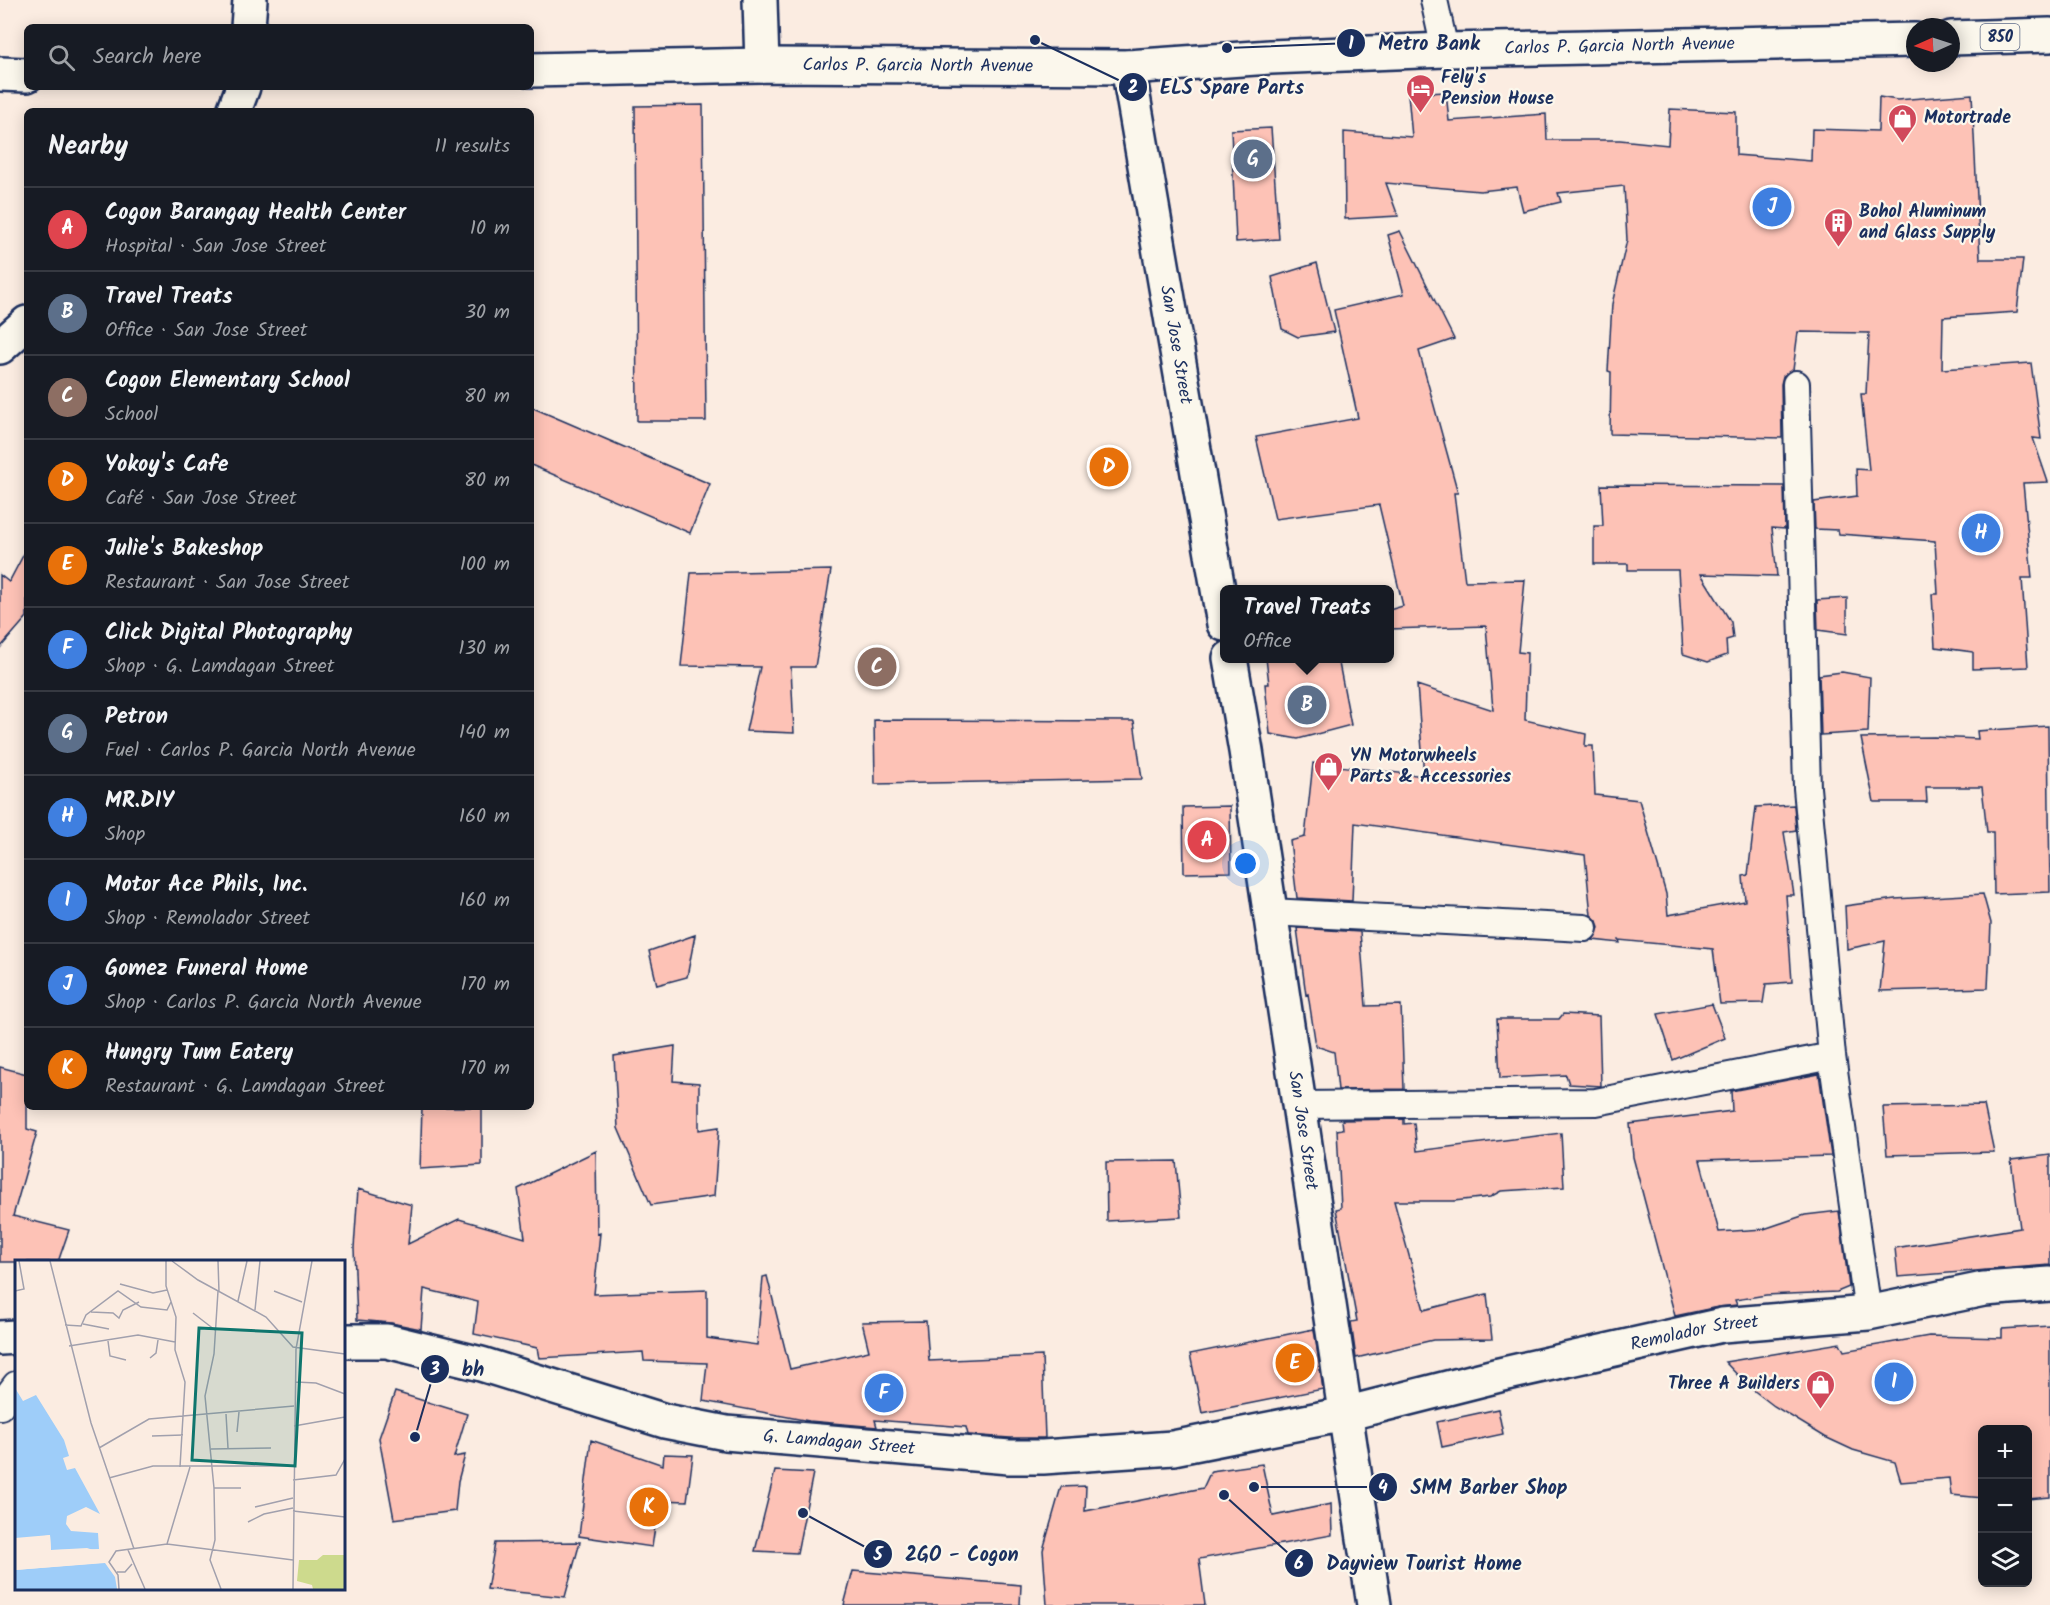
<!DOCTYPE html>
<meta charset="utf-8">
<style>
body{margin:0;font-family:Kalam,sans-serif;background:#20242c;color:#f1f3f6}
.controls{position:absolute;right:18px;bottom:18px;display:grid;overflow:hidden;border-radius:9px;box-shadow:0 3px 15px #0003}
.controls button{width:54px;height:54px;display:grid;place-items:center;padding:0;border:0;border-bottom:2px solid #363941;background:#171b24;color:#f1f3f6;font:30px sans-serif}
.compass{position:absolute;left:1906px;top:18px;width:54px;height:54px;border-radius:50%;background:#171b24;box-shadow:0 3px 15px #0003;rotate:267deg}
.you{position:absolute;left:1246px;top:864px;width:21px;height:21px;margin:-15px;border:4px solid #fff;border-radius:50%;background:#1a73e8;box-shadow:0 0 0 9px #1a73e833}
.badge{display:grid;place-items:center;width:39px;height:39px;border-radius:50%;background:#db2777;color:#fff;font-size:20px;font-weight:700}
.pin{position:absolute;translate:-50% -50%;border:3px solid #fff;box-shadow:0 2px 6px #0006}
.popup{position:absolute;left:1220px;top:585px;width:174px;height:78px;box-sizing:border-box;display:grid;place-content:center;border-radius:9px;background:#171b24;filter:drop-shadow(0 2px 4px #0005);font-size:20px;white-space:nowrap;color:#9ea1a6}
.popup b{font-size:22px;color:#f1f3f6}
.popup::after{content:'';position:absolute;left:50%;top:100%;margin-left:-12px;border:12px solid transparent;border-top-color:#171b24}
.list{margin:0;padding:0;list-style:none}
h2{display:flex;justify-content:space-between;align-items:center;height:78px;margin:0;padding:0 24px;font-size:26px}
h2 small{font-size:20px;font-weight:400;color:#9ea1a6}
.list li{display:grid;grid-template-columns:39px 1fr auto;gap:18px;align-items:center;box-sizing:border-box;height:84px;padding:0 24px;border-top:2px solid #363941}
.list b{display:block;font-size:22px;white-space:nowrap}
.list p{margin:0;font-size:20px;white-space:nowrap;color:#9ea1a6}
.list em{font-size:20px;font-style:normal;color:#9ea1a6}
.icon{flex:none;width:33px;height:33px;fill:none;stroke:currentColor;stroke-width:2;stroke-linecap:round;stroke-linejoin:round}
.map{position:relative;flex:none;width:2050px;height:1605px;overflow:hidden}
.search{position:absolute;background:#171b24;box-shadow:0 3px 15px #0003;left:24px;top:24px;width:510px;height:66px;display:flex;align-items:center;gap:15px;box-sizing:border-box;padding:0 21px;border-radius:9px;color:#9ea1a6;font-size:22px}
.panel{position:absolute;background:#171b24;box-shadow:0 3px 15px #0003;left:24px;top:108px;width:510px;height:1002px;border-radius:9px}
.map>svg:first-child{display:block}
.building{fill:#fdc2b6;stroke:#1b2f5e;stroke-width:1.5}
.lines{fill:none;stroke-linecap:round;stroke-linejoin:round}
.street-casing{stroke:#1b2f5e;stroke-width:30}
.secondary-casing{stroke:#1b2f5e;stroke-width:38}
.primary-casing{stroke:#1b2f5e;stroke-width:38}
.street{stroke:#fbf7ec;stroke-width:26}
.secondary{stroke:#fbf7ec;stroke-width:33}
.primary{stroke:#fbf7ec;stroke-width:33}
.labels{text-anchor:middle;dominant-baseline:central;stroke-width:4.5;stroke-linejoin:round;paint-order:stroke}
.shield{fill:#fbf7ec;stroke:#5e6b89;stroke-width:1.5}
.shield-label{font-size:16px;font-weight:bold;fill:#1b2f5e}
.street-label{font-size:18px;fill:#1b2f5e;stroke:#fbf7ec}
.poi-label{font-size:18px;font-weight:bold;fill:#1b2f5e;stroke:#fbf7ec;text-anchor:start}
.inset-road{fill:none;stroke:#a1a0ad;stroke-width:1.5}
.view{fill:#0f766e;fill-opacity:0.15;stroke:#0f766e;stroke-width:3}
.inset-edge{fill:none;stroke:#1b2f5e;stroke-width:3}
.leader{fill:none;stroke:#1b2f5e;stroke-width:2}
.callout-dot{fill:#1b2f5e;stroke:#fbf7ec;stroke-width:2}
.mark-label{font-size:18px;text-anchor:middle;font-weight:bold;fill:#fff}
.callout-label{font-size:20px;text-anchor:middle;font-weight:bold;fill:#1b2f5e;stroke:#fbf7ec;stroke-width:4.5;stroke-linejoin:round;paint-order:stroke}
</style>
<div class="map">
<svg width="2050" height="1605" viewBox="0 0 2050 1605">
<rect width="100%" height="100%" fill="#fbece1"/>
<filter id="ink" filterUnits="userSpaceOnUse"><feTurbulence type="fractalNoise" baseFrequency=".0167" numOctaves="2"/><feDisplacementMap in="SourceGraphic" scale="12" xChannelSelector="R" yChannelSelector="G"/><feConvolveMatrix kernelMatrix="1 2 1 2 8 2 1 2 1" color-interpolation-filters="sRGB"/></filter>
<g filter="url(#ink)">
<!-- building -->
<path class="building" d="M1446,92L1449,121L1546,114L1547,140H1620L1668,145L1670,109L1736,112V155L1811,161L1812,129L1878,131L1879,97L1897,100L1972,94L1980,259H2023L2017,312L1943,317L1942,369L2031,363L2041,439L2033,438L2048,482L2023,483L2032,578H2022L2028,667L1973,669V652L1935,647L1932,594H1938L1935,541L1839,534L1838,530L1815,529L1814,502L1857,496L1856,469L1869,470L1861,394H1866L1869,333L1798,332L1793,370L1783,376L1781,384L1782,438L1610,434L1611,372L1608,371L1612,304L1627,240L1624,186L1558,193L1561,202L1523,211L1517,187L1480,191L1386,183L1398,216L1345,219L1344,132L1412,137L1408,94Z
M703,105L706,421H637L635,106Z
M1271,128L1279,239L1236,242L1231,130Z
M1400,231L1454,339L1419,351L1458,493H1454L1465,581L1525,580L1518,652L1527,653L1525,720L1586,734L1585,746H1593L1595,795L1639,800L1666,894L1668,915L1745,901L1743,876L1748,875L1756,807L1794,805L1796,830L1784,832L1794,895H1786L1792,982L1766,984L1763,1003L1720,1004L1713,949L1619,940L1620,943L1593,940L1599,928L1597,921L1591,915L1585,855L1355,823L1352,901L1297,898L1290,841L1305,837L1313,763L1424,776L1417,685L1493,710L1486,626L1389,629V610L1403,606L1379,505L1275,519L1256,437L1358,418L1334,310L1404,294L1388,235Z
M1317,263L1334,332L1298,337L1282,329L1272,277Z
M531,407L710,484L690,533L531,465Z
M1601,485L1784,486L1785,529L1772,528L1777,576L1701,574L1731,622L1733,638L1726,640L1727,655L1708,662L1683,654L1678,570H1628V564H1594V526H1603Z
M27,548V617L0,648V575L9,582Z
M831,570L815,667H791L794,733L746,731L760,667L681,666L691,573Z
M1847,598V634L1818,630L1817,600Z
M1266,658H1338L1351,725L1298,739L1270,734L1265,684H1269Z
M1842,672L1870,677L1868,732L1821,735L1819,675Z
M874,720L1134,721L1142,779L875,784Z
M2048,726L2050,892L1994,894L1993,832H1987L1982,787H1926L1927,802H1874L1861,738L1934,737L1978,739L1977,731Z
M1230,806L1231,872L1184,873L1183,807Z
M1983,894L1991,923L1988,988L1880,991L1885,941L1847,949L1845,906L1895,899Z
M1297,928L1360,932L1366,1006L1401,1005L1404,1089L1338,1090L1334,1052L1316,1046L1308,994L1306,995Z
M695,935L687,977L657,985L649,951Z
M1712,1004L1725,1038L1673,1060L1658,1014Z
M1563,1014L1599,1016L1601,1086L1569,1084L1566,1075L1500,1078L1497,1019H1559Z
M675,1046L673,1081L699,1083V1130L719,1127L714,1196L651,1205L618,1128L614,1056Z
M0,1067L27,1074V1129L37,1132L13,1216L69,1230L58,1262H0Z
M1819,1074L1831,1156L1700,1160L1719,1232L1764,1229L1805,1215L1839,1211L1849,1287L1837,1292L1766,1295L1735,1300L1737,1305L1718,1307L1675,1316L1633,1157L1630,1124L1732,1111L1731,1091Z
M1984,1105L1994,1152L1887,1155L1883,1107Z
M422,1107H482V1165L420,1169Z
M1404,1119V1124L1414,1123L1417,1151L1561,1133L1564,1187L1501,1191L1490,1197L1454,1201H1394L1424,1310L1487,1294L1492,1339L1433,1340L1356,1358L1351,1322L1357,1321L1336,1209L1341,1208L1337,1130L1343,1129L1342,1120Z
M596,1151L597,1234L600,1233L594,1294L707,1290V1338L757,1345L763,1277L767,1276L790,1369L869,1351L862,1322L926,1321L929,1361L1042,1356L1045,1438H1010L968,1435L966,1427L875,1420L877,1427L809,1421L703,1401L707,1363L644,1361L643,1352L539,1358L537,1348L474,1334L478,1302L424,1289L421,1329L391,1323L357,1320L354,1248L358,1189L412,1205L408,1244L459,1219L525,1238L518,1189Z
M2050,1155V1265L1898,1277L1895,1248L2020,1228L2011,1160Z
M1176,1161L1181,1217L1107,1221L1106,1162Z
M2050,1326V1497L2028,1499V1430H1983V1498L1951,1495L1949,1478L1901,1482L1895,1462L1853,1450L1825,1437L1774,1406L1748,1386L1725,1362L1840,1343L1844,1351L1929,1336L2002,1338V1329Z
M1314,1329L1323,1389L1202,1413L1190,1354Z
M395,1392L467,1414L454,1457L465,1455L458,1481L455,1511L394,1519L379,1438Z
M1498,1409L1503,1434L1442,1447L1437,1422Z
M591,1440L663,1465L664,1454L693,1455L687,1501L659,1500L652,1547L579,1536Z
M1262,1464L1273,1516L1331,1504L1332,1535L1199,1559L1205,1605H1047L1043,1550L1061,1487L1086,1486L1085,1511L1203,1488L1211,1471Z
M775,1471L813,1473L797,1553L755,1551Z
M580,1542L565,1597L487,1589L495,1543Z
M853,1571L1021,1585L1020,1605H844Z"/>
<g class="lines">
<defs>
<path id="street" d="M1434,0L1445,50
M1796,384L1807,788L1832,1056L1868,1313
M1270,912L1584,928
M1299,1105L1596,1102L1832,1056
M0,1406L16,1385"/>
<g id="secondary">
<path d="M760,0L762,65"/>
<path d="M248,27L250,0"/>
<path id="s1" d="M1128,67L1224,624"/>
<path d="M234,111L243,87"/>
<path d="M0,347L27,323"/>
<path id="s2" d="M1230,658L1246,751L1374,1605"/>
<path d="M0,1338L16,1337"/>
<path id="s3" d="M344,1341H387L481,1364L665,1421L726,1433L1009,1457H1043L1173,1448L1345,1414L1499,1375L1722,1325L1868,1313L1984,1289L2050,1284"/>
</g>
<g id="primary">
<path d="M1951,38L2050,35"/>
<path id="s4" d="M531,70L762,65L1128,67L1270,57L1445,50L1915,40"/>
<path d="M0,74L27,75"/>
</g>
</defs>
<!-- street casing -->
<use href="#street" class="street-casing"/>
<!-- secondary casing -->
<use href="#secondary" class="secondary-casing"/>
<!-- primary casing -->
<use href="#primary" class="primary-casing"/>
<!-- street -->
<use href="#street" class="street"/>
<!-- secondary -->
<use href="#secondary" class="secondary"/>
<!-- primary -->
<use href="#primary" class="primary"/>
</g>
</g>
<!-- icons -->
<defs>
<symbol id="hotel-pin" viewBox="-11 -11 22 30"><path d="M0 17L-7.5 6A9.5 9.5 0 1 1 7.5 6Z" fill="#d1495b" stroke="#fbf7ec"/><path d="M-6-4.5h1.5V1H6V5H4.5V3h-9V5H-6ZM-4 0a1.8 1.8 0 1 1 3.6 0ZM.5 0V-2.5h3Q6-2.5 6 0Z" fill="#fff"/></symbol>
<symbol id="shop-pin" viewBox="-11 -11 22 30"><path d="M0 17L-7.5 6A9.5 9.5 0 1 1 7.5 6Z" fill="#d1495b" stroke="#fbf7ec"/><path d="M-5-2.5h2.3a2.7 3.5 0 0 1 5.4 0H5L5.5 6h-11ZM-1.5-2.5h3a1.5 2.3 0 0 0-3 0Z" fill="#fff"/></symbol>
<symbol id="building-pin" viewBox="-11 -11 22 30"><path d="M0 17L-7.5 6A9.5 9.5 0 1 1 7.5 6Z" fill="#d1495b" stroke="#fbf7ec"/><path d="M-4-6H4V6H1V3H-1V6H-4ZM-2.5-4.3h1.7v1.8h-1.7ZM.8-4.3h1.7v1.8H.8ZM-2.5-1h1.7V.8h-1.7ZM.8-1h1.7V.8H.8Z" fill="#fff"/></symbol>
</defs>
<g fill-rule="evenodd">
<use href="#hotel-pin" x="1404" y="72" width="33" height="45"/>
<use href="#shop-pin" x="1886" y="102" width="33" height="45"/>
<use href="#building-pin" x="1822" y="206" width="33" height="45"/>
<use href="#shop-pin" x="1312" y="750" width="33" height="45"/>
<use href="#shop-pin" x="1804" y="1368" width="33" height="45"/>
</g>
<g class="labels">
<!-- shield labels -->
<rect class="shield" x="1980.5" y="24" width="39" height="26" rx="4.5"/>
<g class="shield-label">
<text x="2000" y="37">850</text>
</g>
<!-- street labels -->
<g class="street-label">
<text stroke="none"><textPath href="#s4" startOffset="1089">Carlos P. Garcia North Avenue</textPath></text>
<text stroke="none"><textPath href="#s4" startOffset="387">Carlos P. Garcia North Avenue</textPath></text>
<text stroke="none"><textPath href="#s1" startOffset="282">San Jose Street</textPath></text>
<text stroke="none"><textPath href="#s2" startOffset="478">San Jose Street</textPath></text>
<text stroke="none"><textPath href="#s3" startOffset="1377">Remolador Street</textPath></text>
<text stroke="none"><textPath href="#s3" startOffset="508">G. Lamdagan Street</textPath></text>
</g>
<!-- poi labels -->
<g class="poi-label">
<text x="1441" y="78">Fely's<tspan x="1441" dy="21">Pension House</tspan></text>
<text x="1924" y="118">Motortrade</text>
<text x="1859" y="212">Bohol Aluminum<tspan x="1859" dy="21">and Glass Supply</tspan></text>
<text x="1350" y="756">YN Motorwheels<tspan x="1350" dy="21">Parts &amp; Accessories</tspan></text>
<text x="1800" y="1384" text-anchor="end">Three A Builders</text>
</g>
</g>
<!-- overview -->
<g transform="translate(15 1260)">
<rect width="330" height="330" fill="#fbece1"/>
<path d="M308,295H330V329H298L297,325L282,321L284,300H302Z" fill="#cdda8d"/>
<path d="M0,128L8,141L21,135L49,180L54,196L48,198L52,210L60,208L85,254L71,247L52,256L51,264L56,271L83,273L84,289L36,290L35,275L0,278ZM90,303L100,317L102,329H0V310Z" fill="#9ecdf9"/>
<path d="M35,275L36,290L72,288L84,292L36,293L32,278L0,281ZM85,300V303L0,310V307Z" fill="#fbece1"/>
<path class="inset-road" d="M35,1L76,163L119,289M151,1V26L161,57L160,90L170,122L165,207M157,1L183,20L251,57L278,87L330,94M203,1L204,32M105,24L138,33L152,30M0,31L9,29L4,1M203,31L199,94L190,136L199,228L200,280L195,300L206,329M259,31L287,42M223,41L232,1M240,50L245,1M76,52L98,53L104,58L108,50L124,42M178,53L200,70M68,64L94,69M50,65L66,66L71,55L103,31L126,47L152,50L156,42M93,81L95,96L111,100M54,86L123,75L160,82M135,98L141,93L143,80M281,122L301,123L330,134M211,154L213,188M279,166L330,157M222,172L224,152M137,176L168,175M84,188L134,159L279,146M196,189L256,188M94,218L138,206H278M278,220L321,215L330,199M199,228H226M240,247L278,238M278,251L330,257M233,262L249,254L278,248M152,284L175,207M113,290L130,329M102,312H110L117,304M104,329L103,315L94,302L101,291L152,284L278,300M278,329L281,89L297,1"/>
<path class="view" d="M184,68L287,73L280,206L177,200Z"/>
<rect width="330" height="330" class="inset-edge"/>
</g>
<!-- callouts -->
<path class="leader" d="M1227 48L1351 43M1035 40L1133 87M415 1437L435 1369M1254 1487L1383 1487M803 1513L878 1554M1224 1495L1299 1563"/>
<g class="callout-dot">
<circle cx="1227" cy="48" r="6"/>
<circle cx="1035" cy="40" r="6"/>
<circle cx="415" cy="1437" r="6"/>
<circle cx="1254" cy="1487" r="6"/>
<circle cx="803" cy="1513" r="6"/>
<circle cx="1224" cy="1495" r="6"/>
<circle cx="1351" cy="43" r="15"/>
<circle cx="1133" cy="87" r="15"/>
<circle cx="435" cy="1369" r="15"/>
<circle cx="1383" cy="1487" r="15"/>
<circle cx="878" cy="1554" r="15"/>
<circle cx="1299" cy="1563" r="15"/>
</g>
<g class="mark-label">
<text x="1351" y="49">1</text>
<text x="1133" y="93">2</text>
<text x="435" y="1375">3</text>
<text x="1383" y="1493">4</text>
<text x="878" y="1560">5</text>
<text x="1299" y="1569">6</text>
</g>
<g class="callout-label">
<text x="1429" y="50">Metro Bank</text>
<text x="1232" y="94">ELS Spare Parts</text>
<text x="473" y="1376">bh</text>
<text x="1489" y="1494">SMM Barber Shop</text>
<text x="962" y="1561">2GO - Cogon</text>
<text x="1424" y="1570">Dayview Tourist Home</text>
</g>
</svg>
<div class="controls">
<button>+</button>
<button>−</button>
<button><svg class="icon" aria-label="layers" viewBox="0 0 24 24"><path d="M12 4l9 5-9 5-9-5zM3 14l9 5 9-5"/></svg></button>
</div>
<svg class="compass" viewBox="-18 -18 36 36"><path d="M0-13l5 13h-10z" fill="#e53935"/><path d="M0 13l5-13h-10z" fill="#9ea1a6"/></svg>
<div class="you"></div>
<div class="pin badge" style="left:1207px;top:840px;background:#e0444e">A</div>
<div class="pin badge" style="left:1307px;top:705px;background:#5c6f8a">B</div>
<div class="popup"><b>Travel Treats</b>Office</div>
<div class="pin badge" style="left:877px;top:667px;background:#8d6e63">C</div>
<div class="pin badge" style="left:1109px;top:467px;background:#e8710a">D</div>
<div class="pin badge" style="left:1295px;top:1363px;background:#e8710a">E</div>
<div class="pin badge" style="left:884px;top:1393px;background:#3f7fe0">F</div>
<div class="pin badge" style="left:1253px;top:159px;background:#5c6f8a">G</div>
<div class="pin badge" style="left:1981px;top:533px;background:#3f7fe0">H</div>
<div class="pin badge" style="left:1894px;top:1382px;background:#3f7fe0">I</div>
<div class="pin badge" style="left:1772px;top:207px;background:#3f7fe0">J</div>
<div class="pin badge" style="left:649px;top:1507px;background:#e8710a">K</div>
<div class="search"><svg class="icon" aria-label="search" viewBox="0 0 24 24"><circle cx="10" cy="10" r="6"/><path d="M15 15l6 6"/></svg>Search here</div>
<section class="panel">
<h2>Nearby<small>11 results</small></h2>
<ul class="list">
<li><span class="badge" style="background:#e0444e">A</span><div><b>Cogon Barangay Health Center</b><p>Hospital · San Jose Street</p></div><em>10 m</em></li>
<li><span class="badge" style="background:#5c6f8a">B</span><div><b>Travel Treats</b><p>Office · San Jose Street</p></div><em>30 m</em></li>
<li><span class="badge" style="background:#8d6e63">C</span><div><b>Cogon Elementary School</b><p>School</p></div><em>80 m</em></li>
<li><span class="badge" style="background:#e8710a">D</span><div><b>Yokoy's Cafe</b><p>Café · San Jose Street</p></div><em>80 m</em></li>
<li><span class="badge" style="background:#e8710a">E</span><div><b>Julie's Bakeshop</b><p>Restaurant · San Jose Street</p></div><em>100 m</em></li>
<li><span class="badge" style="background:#3f7fe0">F</span><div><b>Click Digital Photography</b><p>Shop · G. Lamdagan Street</p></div><em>130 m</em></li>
<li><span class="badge" style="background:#5c6f8a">G</span><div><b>Petron</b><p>Fuel · Carlos P. Garcia North Avenue</p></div><em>140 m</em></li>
<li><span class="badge" style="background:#3f7fe0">H</span><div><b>MR.DIY</b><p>Shop</p></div><em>160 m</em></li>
<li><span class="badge" style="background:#3f7fe0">I</span><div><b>Motor Ace Phils, Inc.</b><p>Shop · Remolador Street</p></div><em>160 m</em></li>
<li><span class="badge" style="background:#3f7fe0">J</span><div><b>Gomez Funeral Home</b><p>Shop · Carlos P. Garcia North Avenue</p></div><em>170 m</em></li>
<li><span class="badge" style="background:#e8710a">K</span><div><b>Hungry Tum Eatery</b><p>Restaurant · G. Lamdagan Street</p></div><em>170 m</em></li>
</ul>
</section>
</div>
